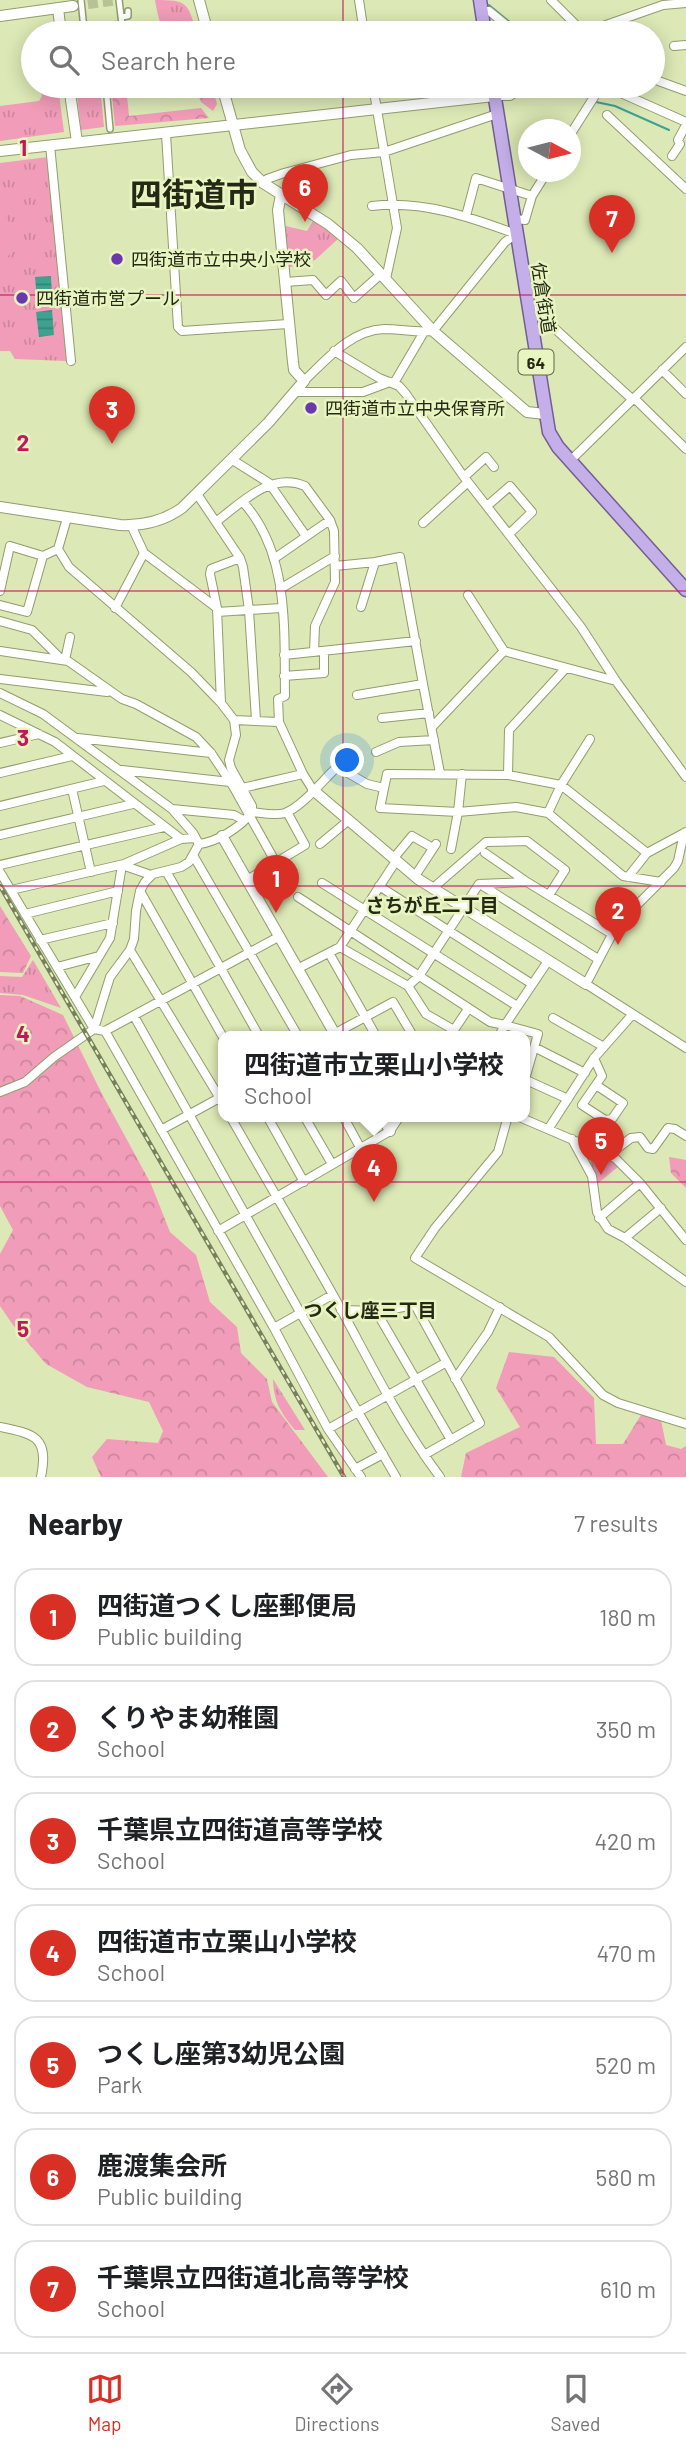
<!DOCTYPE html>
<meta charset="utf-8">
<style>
body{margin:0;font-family:Barlow,"Noto Sans JP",sans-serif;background:#f6f6f6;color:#202124}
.compass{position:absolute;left:518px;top:119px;width:63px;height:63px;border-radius:50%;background:#fff;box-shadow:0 4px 18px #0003;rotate:97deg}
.you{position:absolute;left:348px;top:761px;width:24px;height:24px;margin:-18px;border:5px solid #fff;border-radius:50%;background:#1a73e8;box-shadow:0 0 0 10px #1a73e833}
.badge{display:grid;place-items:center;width:46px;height:46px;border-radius:50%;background:#d93025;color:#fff;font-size:23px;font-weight:700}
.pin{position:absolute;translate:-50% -58px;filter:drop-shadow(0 2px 4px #0008)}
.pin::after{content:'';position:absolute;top:37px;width:24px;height:21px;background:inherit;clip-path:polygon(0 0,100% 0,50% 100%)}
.popup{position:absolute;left:218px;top:1031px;width:312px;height:91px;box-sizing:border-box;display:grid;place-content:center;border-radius:14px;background:#fff;filter:drop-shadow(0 2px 5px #0005);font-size:23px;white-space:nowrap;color:#757577}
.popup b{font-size:26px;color:#202124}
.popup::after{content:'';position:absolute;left:50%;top:100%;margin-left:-14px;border:14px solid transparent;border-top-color:#fff}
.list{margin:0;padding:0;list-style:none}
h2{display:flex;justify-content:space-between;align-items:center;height:91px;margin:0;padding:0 28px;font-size:30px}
h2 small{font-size:23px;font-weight:400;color:#757577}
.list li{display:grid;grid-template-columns:46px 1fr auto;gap:21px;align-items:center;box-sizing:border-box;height:98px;margin:0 14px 14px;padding:0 14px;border:2px solid #e0e0e0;border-radius:21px}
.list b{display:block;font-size:26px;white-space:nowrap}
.list p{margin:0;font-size:23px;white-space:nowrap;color:#757577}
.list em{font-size:23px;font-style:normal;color:#757577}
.icon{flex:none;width:38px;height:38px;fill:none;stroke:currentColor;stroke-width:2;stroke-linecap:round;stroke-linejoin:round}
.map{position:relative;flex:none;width:686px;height:1477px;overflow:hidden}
.search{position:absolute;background:#fff;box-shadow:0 4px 18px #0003;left:21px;right:21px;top:21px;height:77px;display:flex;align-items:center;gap:18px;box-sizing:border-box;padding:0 24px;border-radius:38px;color:#757577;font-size:26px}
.sheet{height:875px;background:#fff}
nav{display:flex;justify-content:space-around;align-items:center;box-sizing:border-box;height:98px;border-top:2px solid #e0e0e0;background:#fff;font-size:19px;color:#757577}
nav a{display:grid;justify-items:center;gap:4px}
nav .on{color:#d93025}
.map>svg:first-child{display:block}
.grass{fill:url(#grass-tufts)}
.forest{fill:url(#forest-crowns)}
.pitch{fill:#f19cb8}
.water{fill:url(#water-rules)}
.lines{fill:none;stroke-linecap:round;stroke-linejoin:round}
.stream{stroke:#3da391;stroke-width:2}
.tertiary-tunnel{stroke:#b7c295;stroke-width:10;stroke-dasharray:10 5;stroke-linecap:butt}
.pedestrian-casing{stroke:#929d6d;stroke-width:8}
.minor-casing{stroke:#929d6d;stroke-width:10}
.tertiary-casing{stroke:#929d6d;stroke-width:12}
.primary-casing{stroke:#725e94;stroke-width:15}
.pedestrian{stroke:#fff;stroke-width:5}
.minor{stroke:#fff;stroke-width:8}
.tertiary{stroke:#fff;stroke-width:10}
.primary{stroke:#c4afe8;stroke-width:12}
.rail-casing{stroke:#777f5d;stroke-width:4.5}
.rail{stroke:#e9f5c1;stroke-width:2;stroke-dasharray:5;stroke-linecap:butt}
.grid{fill:none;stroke:#c2185b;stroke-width:2;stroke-opacity:0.55}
.poi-dot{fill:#6a37af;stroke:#e9f5c1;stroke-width:2.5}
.labels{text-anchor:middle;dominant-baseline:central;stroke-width:5;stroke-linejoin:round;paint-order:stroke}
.shield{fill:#e9f5c1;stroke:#5f6649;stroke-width:2}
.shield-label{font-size:16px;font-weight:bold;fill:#242915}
.poi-label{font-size:18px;fill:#242915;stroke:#e9f5c1;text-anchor:start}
.street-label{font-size:18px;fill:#242915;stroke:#e9f5c1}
.neighbourhood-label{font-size:19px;font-weight:bold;fill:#242915;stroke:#e9f5c1}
.town-label{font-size:32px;font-weight:bold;fill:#242915;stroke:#e9f5c1}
.grid-label{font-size:23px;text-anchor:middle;font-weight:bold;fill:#c2185b;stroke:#e9f5c1;stroke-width:5;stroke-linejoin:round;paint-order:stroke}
</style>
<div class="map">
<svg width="686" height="1477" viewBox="0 0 686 1477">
<defs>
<pattern id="grass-tufts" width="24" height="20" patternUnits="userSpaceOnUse" patternTransform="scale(1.75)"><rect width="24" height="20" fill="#f19cb8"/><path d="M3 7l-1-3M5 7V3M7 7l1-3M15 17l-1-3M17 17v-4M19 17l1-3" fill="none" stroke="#ce869d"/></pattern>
<pattern id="forest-crowns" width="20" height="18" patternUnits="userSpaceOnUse" patternTransform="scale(1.75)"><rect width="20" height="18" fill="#f19cb8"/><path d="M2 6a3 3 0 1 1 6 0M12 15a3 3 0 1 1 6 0" fill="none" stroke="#ce869d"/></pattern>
<pattern id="water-rules" width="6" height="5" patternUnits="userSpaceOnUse" patternTransform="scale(1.75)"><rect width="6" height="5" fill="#3da391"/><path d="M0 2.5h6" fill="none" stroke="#338575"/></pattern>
</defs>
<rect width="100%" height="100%" fill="#dce8b5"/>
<!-- grass -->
<path class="grass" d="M155,0C188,0 187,2 197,33C163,33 161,34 155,0Z
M41,86H58L64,132L0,141V106L39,101L42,96Z
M76,86H100L104,127L81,130Z
M194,86H212L217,104L213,111L201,102Z
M48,157L67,358L66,361L15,359L10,351H0V163Z
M314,219L339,238L315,260L287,268L281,225L307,231Z
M33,960L61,1008L23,995L0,993V976L22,977Z
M587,1148L606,1155L619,1166L597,1184Z
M273,1379L305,1430H295C281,1414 273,1400 273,1379Z"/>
<!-- forest -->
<path class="forest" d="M111,86H126L129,116L201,108L209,118L115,126Z
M0,906L31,956L23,973L0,972Z
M0,995L20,996L63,1015L102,1094L151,1184L170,1232L196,1255L210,1302L237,1327L241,1353L267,1379L272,1402L328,1477H101L92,1457L107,1439L158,1443L163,1431L149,1402L87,1387L46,1364L13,1325L0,1306V1254L13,1230L0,1206Z
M669,1157L686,1160V1188L671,1173Z
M509,1352L554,1357L594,1398L596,1444H623L641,1415L661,1420L666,1445L681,1449L686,1446V1477H461L466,1453L520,1427L496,1388Z"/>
<!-- pitch -->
<path class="pitch" d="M0,213L18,230L19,243L0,266Z"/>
<!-- water -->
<path class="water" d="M51,276L52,299L37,300L35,277Z
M52,310L54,335L39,337L36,312Z"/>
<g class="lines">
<!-- stream -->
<path class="stream" d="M489,5L523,33
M576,86L591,99
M596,102L615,106L669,130"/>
<!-- tertiary-tunnel -->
<path class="tertiary-tunnel" d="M73,6L119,0"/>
<defs>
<path id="pedestrian" d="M81,0L84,29L122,24L119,0
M121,17L128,16V11
M106,86L110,129"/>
<path id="minor" d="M359,0L364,33
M551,0L584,33
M481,11H489L516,33
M583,33L663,5L686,3
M674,46L686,45
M653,79L686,91
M373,86L397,228L386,279
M605,86L686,122
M494,96H510L523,86
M607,115L686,189
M166,134L178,327L182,331L288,324
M570,135L601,86
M50,145L71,361
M672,156L680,144L678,140L686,125
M263,183L267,179L284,173L351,155L384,152L497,114
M372,206C422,200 470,217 516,234
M466,216L476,178L532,196
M514,219L525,220L532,196L547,172
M285,282L313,280L326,295L341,281L354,298L381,274
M529,305L633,400
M334,351L379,378L399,386L406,394L464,477L581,627L616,681L686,777
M662,370L686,394
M304,381C326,360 351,330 384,329C401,329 417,333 433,331L505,242L516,234
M394,383L424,332
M295,392H363L390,382
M634,398L686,449
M231,459L269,483L306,536
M570,461L686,347
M464,477L486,457L494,467
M197,494L240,558L243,567L249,610L256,720
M243,502C290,554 284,630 285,696L278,699L279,722L303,774L313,790
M487,506L510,486L532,512L509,534
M67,518L58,549L69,567L191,672L221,703L234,720L236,735L229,760L231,768L252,806V812C241,827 217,842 199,844
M216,522C241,503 271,471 305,486L330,520L334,531L335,582L315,626L314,652
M423,523L468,482
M131,525L144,553L217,608
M275,558L330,520
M335,566L375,562L400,557L423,684
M280,589L335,556
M0,591L10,546L43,556L58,549
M468,595L504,651
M0,605L27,612L43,556
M361,607L375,562
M115,608L144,553
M217,612L281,608
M0,621L32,630L60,658
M0,651L68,661L122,699L136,704L196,737L211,753L233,786L276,863
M284,655L416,641
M65,660L70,637
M284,676L324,673V651
M0,679L107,692
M0,693L43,714L172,809L193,833L199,844
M357,695L423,684L440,773
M221,703L217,608L210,574L211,569L240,558
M0,715L55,742L181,839
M382,718L429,713
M234,720L279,722
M432,727L504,651L616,681
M78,738L211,753
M0,743L39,734
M376,752L399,742L434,740
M122,770L230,782
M0,773L72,756
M508,775L509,730L566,668
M242,788L303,774
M72,789L91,872
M0,806L104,781
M172,809L234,815L243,820
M252,812C262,813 275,816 285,813C302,807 322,781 335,769H341L367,784L384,788
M548,813L561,785L590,739
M684,833L678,861L674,868L617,925L586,984L686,1048
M0,835L133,804
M320,844L349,820
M451,849L458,812L462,774
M485,853L527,882
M647,853L561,785L508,775L387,774L380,808L458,812L516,807L548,813L623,876L661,882
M193,855L298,1036
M393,859L412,836L433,848
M0,865L164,827
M166,871L259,1036
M0,872L94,1029L105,1031L274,1328L328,1429L445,1363
M415,876L436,844
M628,877L647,853L686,832
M247,880L305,845L287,812
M322,883L517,1006
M480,884L598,959
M379,886L532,984
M433,888L486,842L527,841L565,870L549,895
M11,890L124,864L181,839L195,838
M140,891L224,1039
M298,897L490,1022L505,1025L548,961
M25,914L118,891
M40,940L113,923
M340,947L408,986L426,1014L454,1030L468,1009
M130,950L224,1105
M329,953L376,1036
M57,967L99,956
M299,968L340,947L396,861
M408,986L419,976L479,884L527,882L612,934
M75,997L110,938L122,865L151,875
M134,1016L301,1314L396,1477
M553,1018L604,1047
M105,1031L280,936
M332,1035L393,1002L413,1036
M499,1036L505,1025L538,1034L525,1079
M536,1048L585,1073
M594,1058L602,1076L582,1105L605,1120L612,1119L623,1103L596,1085
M524,1079L568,1099
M0,1092L25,1082L54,1057L94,1029L110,977L130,950L134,939L136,911L140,891L145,882L153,874L181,867L189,862L199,844
M230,1116C267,1181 306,1246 342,1311C373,1368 401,1425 440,1477
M267,1116L304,1182
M304,1116L332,1164
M343,1116L361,1149
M508,1116L498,1152L435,1228L415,1258L549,1337L603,1395L618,1403L686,1424
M517,1116L615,1158L640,1183L686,1240
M549,1128L594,1058L632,1015
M161,1130L223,1096
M572,1139L592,1176L597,1212L608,1229L625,1238L686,1282
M610,1154L631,1138L640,1137L648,1148L653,1149L668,1128L675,1129L686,1136
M599,1218L640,1183
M218,1231L390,1131L400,1116
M625,1238L661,1208
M341,1310L381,1311L415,1305L480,1423L424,1455
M376,1311L451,1440
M274,1328L332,1295
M455,1379L488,1332L500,1307
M0,1427C35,1434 49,1437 41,1477
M328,1429L361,1477
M355,1469L383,1454"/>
<path id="tertiary" d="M199,0L208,33
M58,8L61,33
M0,16L73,6
M69,86L77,142
M222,86L240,150L252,172L263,183L328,224L357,248L433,331L527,412L545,414
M0,151L494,96
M0,507L120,525C142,526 164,521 182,508L268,423L304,381L294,370L293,362L278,210L281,195
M313,790L418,879L586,984
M222,836L336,1036
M382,1116L390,1131"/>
<path id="primary" d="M480,0L485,33
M493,86L549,432L558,447L686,590"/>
</defs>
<!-- pedestrian casing -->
<use href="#pedestrian" class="pedestrian-casing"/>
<!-- minor casing -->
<use href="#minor" class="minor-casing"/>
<!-- tertiary casing -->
<use href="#tertiary" class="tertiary-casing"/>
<!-- primary casing -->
<use href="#primary" class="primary-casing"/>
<!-- pedestrian -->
<use href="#pedestrian" class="pedestrian"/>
<!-- minor -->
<use href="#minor" class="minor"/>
<!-- tertiary -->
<use href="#tertiary" class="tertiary"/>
<!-- primary -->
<use href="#primary" class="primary"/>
<defs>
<path id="rail" d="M0,886L344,1477"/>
</defs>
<!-- rail casing -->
<use href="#rail" class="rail-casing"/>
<!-- rail -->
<use href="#rail" class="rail"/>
</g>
<!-- grid -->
<path class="grid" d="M343,0V33M343,86V1477M0,295H686M0,591H686M0,886H686M0,1182H686"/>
<!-- markers -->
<g class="poi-dot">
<circle cx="117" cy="259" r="7"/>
<circle cx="22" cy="298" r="7"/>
<circle cx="311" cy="408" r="7"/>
</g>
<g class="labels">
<!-- shield labels -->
<rect class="shield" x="518.5" y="349.5" width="35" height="25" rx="5"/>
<g class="shield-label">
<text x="536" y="362">64</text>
</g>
<!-- poi labels -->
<g class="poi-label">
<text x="131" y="259">四街道市立中央小学校</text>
<text x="36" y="298">四街道市営プール</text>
<text x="325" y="408">四街道市立中央保育所</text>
</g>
<!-- street labels -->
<g class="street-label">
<text transform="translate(544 298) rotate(81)">佐倉街道</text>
</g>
<!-- neighbourhood labels -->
<g class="neighbourhood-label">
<text x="432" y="904">さちが丘二丁目</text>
<text x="370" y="1309">つくし座三丁目</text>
</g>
<!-- town labels -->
<g class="town-label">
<text x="194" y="193">四街道市</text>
</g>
</g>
<g class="grid-label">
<text x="23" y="156">1</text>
<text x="23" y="451">2</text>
<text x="23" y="746">3</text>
<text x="23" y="1042">4</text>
<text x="23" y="1337">5</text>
</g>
</svg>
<svg class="compass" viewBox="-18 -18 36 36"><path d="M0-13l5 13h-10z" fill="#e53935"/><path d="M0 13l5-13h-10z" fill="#757577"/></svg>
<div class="you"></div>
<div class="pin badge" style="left:276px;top:913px">1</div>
<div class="pin badge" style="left:618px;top:945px">2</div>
<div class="pin badge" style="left:112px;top:444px">3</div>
<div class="pin badge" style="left:374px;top:1202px">4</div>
<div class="popup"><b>四街道市立栗山小学校</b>School</div>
<div class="pin badge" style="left:601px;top:1175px">5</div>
<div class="pin badge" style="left:305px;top:222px">6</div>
<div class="pin badge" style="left:612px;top:253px">7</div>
<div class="search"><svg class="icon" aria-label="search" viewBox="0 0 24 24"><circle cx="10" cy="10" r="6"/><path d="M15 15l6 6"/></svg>Search here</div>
</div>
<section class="sheet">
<h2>Nearby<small>7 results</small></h2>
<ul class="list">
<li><span class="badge">1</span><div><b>四街道つくし座郵便局</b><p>Public building</p></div><em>180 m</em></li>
<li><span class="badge">2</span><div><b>くりやま幼稚園</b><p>School</p></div><em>350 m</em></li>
<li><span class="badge">3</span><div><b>千葉県立四街道高等学校</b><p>School</p></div><em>420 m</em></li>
<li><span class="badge">4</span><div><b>四街道市立栗山小学校</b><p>School</p></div><em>470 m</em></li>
<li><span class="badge">5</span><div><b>つくし座第3幼児公園</b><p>Park</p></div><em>520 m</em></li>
<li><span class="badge">6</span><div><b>鹿渡集会所</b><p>Public building</p></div><em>580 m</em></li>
<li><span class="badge">7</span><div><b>千葉県立四街道北高等学校</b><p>School</p></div><em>610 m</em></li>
</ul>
</section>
<nav>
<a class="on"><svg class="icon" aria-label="map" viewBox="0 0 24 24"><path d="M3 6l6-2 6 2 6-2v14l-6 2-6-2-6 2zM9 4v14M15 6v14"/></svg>Map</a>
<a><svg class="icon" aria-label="directions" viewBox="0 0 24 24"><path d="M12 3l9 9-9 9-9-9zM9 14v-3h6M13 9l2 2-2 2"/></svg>Directions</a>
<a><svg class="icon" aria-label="saved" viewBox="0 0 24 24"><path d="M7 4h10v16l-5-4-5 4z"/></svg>Saved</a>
</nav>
